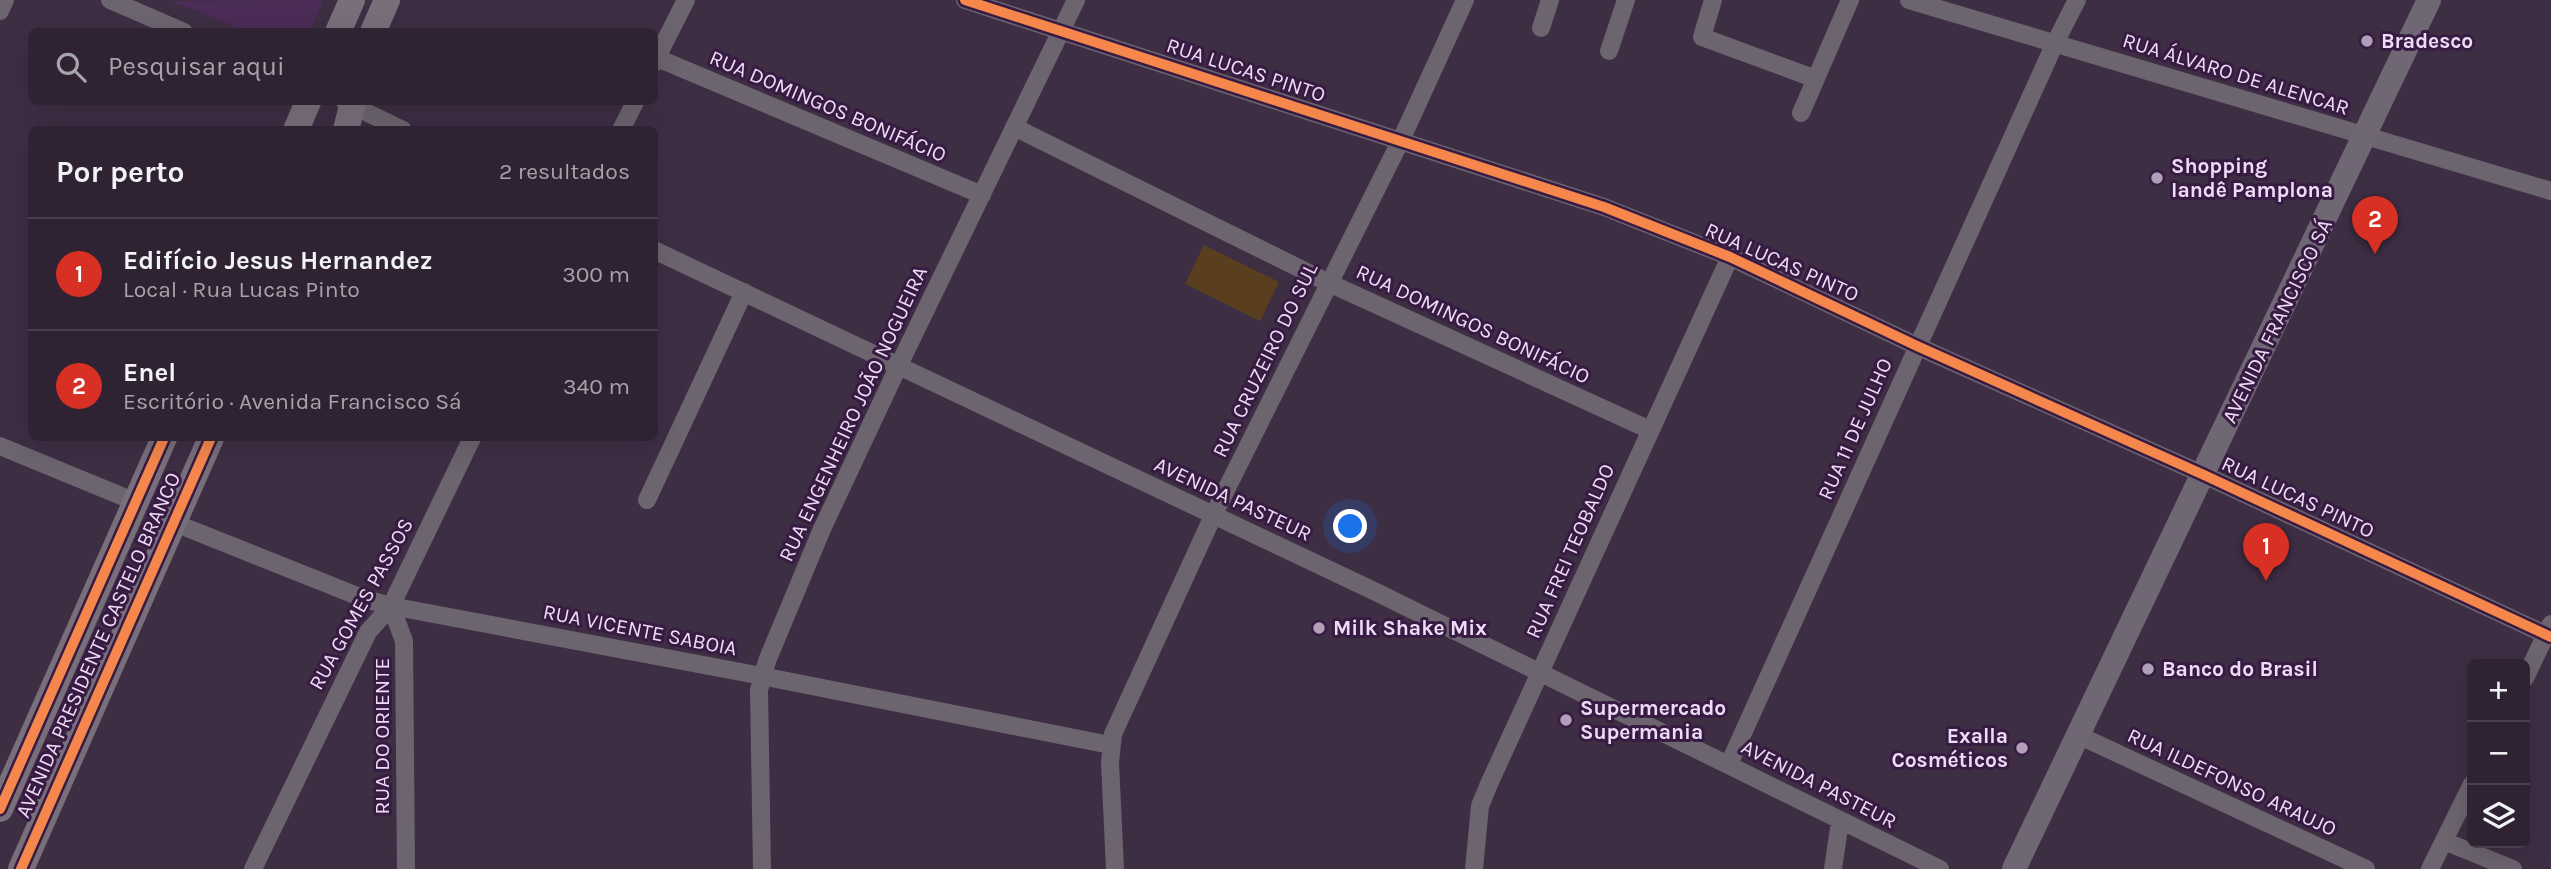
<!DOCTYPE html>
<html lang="pt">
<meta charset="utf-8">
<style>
body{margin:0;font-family:Karla,sans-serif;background:#3a2f3f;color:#f1f3f6}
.controls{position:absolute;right:21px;bottom:21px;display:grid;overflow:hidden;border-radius:10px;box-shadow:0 7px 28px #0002}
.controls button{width:63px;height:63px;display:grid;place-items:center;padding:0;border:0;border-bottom:2px solid #493f4e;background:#2e2233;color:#f1f3f6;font:35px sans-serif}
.you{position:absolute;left:1351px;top:527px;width:24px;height:24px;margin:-18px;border:5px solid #fff;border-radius:50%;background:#1a73e8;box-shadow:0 0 0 10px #1a73e833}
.badge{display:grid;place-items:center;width:46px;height:46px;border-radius:50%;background:#d93025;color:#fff;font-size:23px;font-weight:700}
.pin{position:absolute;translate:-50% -58px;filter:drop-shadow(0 2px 4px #0008)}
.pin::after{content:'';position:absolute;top:37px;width:24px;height:21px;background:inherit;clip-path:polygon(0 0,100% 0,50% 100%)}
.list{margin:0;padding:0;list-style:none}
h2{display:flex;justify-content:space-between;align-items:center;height:91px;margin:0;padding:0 28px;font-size:30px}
h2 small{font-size:23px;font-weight:400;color:#a7a4ac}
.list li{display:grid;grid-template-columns:46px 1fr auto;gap:21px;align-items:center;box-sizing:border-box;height:112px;padding:0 28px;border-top:2px solid #493f4e}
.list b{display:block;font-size:26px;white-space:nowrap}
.list p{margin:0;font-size:23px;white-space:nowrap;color:#a7a4ac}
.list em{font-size:23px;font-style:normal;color:#a7a4ac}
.icon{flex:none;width:38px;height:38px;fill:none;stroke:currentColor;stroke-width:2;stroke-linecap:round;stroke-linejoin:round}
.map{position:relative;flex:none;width:2551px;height:869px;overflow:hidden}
.search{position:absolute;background:#2e2233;box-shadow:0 7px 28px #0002;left:28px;top:28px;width:630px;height:77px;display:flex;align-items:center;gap:18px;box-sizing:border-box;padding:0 24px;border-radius:10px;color:#a7a4ac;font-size:26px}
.panel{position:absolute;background:#2e2233;box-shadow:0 7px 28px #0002;left:28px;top:126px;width:630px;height:315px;border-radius:10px}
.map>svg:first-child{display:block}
.built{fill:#4b2c57}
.green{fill:#593f1e}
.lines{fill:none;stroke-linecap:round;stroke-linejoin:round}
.street{stroke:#6c646f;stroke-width:18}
.secondary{stroke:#6f6774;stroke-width:24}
.primary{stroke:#786f7b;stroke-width:26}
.cycleway-casing{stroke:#371b42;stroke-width:15}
.cycleway{stroke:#f5874c;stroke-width:10}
.poi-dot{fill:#b09fb7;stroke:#371b42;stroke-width:2.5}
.labels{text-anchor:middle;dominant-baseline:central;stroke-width:6;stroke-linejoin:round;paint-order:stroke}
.poi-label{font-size:21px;font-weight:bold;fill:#eddcf5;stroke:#371b42;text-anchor:start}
.street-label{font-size:21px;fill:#eddcf5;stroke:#371b42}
</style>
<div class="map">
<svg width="2551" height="869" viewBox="0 0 2551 869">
<rect width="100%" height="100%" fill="#3e2e44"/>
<!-- built -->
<path class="built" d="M323,0L309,32L246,31L171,1Z"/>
<!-- green -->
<path class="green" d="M1204,245L1279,282L1260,321L1185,284Z"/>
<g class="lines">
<!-- street -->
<path class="street" d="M110,0L184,32
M965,0L1604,207L1730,257L1917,346L2204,475L2551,637
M1713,0L1702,37L1816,79
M1909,0L2551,191
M0,11L5,0
M1541,28L1550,0
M1609,51L1626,0
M657,58L982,195
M654,63L686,0
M345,102L403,130
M1801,113L1850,0
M1014,127L1329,283L1650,430
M621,130L635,102
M654,250L1376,592L1940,869
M0,446L136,502
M647,500L744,292
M172,522L365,599L391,606L762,676L1110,745
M391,606L404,641L406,869
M2525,678L2551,624
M2078,735L2366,869
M1729,764L2055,43L2077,0
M2444,841L2513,869
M253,869L368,632L391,606L472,438
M762,869L759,690L767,661L822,529L899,365L1076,0
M1115,869L1110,762L1113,734L1213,516L1401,140L1465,0
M1474,869L1480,806L1489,784L1730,257
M1833,869L1840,821
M2430,869L2472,784"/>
<!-- secondary -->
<path class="secondary" d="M2014,869L2429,0"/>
<!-- primary -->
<path class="primary" d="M338,32L352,0
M373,32L387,0
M296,130L308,102
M346,130L353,102
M0,809L164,438
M21,869L211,438"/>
<defs>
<path id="cycleway" d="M965,0L1604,207L1730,257L1917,346L2204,475L2551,637
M0,809L164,438
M21,869L211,438"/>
</defs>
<!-- cycleway casing -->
<use href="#cycleway" class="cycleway-casing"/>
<!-- cycleway -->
<use href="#cycleway" class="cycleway"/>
</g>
<!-- markers -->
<g class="poi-dot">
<circle cx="2367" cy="41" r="7"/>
<circle cx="2157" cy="178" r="7"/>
<circle cx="1319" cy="628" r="7"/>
<circle cx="2148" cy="669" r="7"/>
<circle cx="1566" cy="720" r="7"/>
<circle cx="2022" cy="748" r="7"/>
</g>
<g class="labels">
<!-- poi labels -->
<g class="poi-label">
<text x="2381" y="41">Bradesco</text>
<text x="2171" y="166">Shopping<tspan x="2171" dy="24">Iandê Pamplona</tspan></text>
<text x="1333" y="628">Milk Shake Mix</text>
<text x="2162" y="669">Banco do Brasil</text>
<text x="1580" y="708">Supermercado<tspan x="1580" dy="24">Supermania</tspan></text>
<text x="2008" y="736" text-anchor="end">Exalla<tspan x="2008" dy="24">Cosméticos</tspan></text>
</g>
<!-- street labels -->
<g class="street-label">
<text transform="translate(1246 70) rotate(18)">RUA LUCAS PINTO</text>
<text transform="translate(2236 74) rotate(17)">RUA ÁLVARO DE ALENCAR</text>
<text transform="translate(828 106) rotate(23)">RUA DOMINGOS BONIFÁCIO</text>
<text transform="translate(1782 262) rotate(24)">RUA LUCAS PINTO</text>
<text transform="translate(2277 321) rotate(-64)">AVENIDA FRANCISCO SÁ</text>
<text transform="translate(1473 324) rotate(25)">RUA DOMINGOS BONIFÁCIO</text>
<text transform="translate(1265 360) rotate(-64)">RUA CRUZEIRO DO SUL</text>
<text transform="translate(853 414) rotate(-65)">RUA ENGENHEIRO JOÃO NOGUEIRA</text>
<text transform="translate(1855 429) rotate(-66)">RUA 11 DE JULHO</text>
<text transform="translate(2298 497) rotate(25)">RUA LUCAS PINTO</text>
<text transform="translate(1233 499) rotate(25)">AVENIDA PASTEUR</text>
<text transform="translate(1570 551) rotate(-66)">RUA FREI TEOBALDO</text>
<text transform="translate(361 604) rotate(-61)">RUA GOMES PASSOS</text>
<text transform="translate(640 630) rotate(11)">RUA VICENTE SABOIA</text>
<text transform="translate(98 645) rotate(-66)">AVENIDA PRESIDENTE CASTELO BRANCO</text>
<text transform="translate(382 736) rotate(-90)">RUA DO ORIENTE</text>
<text transform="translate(2232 782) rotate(25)">RUA ILDEFONSO ARAUJO</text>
<text transform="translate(1819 784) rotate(27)">AVENIDA PASTEUR</text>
</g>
</g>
</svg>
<div class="controls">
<button>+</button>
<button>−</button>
<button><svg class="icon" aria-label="layers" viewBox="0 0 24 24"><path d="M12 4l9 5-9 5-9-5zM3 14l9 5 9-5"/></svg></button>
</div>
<div class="you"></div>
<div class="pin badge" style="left:2266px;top:581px">1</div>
<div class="pin badge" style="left:2375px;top:254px">2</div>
<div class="search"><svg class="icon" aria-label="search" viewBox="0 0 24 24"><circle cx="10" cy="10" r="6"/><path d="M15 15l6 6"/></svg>Pesquisar aqui</div>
<section class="panel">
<h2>Por perto<small>2 resultados</small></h2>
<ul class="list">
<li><span class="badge">1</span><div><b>Edifício Jesus Hernandez</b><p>Local · Rua Lucas Pinto</p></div><em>300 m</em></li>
<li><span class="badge">2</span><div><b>Enel</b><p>Escritório · Avenida Francisco Sá</p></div><em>340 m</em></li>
</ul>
</section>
</div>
